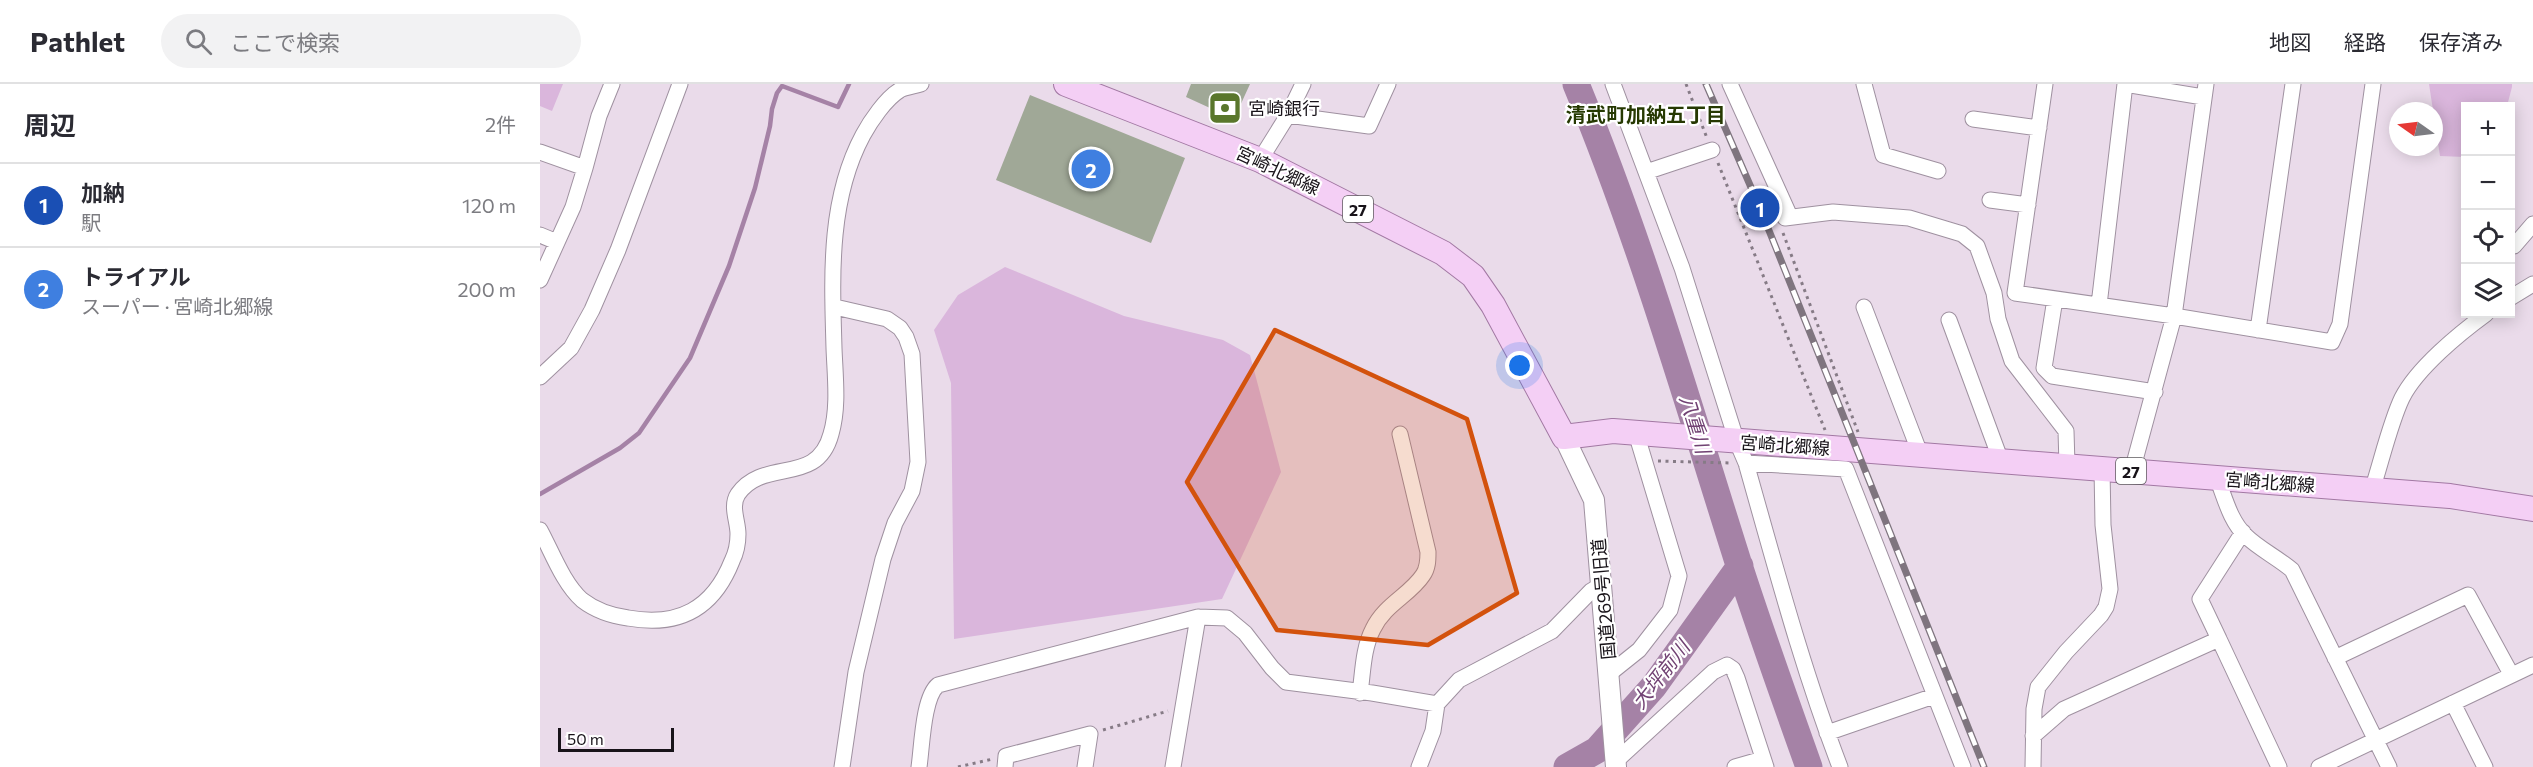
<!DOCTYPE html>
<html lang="ja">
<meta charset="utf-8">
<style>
body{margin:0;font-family:Commissioner,"Noto Sans JP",sans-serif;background:#f2f2f3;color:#2b2b33}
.controls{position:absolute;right:18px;top:18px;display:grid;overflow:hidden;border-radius:0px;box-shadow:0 3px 15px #0003}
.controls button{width:54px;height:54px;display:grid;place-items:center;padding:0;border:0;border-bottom:2px solid #e1e1e2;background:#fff;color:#2b2b33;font:30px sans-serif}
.compass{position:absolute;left:1849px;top:18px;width:54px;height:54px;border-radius:50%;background:#fff;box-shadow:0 3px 15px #0003;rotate:284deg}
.scale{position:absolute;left:18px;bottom:15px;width:116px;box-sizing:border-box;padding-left:6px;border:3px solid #181319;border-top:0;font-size:16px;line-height:21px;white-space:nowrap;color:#181319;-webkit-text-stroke:4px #fff;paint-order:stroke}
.you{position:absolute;left:980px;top:282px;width:21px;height:21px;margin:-15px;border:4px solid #fff;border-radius:50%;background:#1a73e8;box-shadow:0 0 0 9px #1a73e833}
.badge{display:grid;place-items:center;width:39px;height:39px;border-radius:50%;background:#111827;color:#fff;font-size:20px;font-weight:700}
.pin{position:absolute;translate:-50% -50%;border:3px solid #fff;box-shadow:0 2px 6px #0006}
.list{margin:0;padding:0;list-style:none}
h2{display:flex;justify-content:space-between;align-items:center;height:78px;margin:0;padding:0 24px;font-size:26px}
h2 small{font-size:20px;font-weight:400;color:#7c7c81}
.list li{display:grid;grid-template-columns:39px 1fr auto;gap:18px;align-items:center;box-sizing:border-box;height:84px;padding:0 24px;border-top:2px solid #e1e1e2}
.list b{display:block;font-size:22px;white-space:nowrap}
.list p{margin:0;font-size:20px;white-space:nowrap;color:#7c7c81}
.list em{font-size:20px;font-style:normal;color:#7c7c81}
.icon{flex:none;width:33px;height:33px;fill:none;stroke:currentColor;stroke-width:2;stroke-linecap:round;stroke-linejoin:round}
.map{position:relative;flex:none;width:1993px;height:683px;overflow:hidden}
header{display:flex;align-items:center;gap:36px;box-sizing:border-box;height:84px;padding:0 30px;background:#fff;border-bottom:2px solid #e1e1e2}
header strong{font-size:28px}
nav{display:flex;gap:33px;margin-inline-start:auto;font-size:21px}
.search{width:420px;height:54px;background:#f2f2f3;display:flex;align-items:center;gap:15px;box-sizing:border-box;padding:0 21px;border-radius:33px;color:#7c7c81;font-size:22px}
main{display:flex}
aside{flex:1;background:#fff}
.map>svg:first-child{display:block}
.green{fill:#dab6dc}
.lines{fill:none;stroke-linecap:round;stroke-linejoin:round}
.stream{stroke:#a582a6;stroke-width:4.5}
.river{stroke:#a582a6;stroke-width:27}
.building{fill:#a0a897}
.minor-casing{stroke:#9f91a0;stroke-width:17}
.tertiary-casing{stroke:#9f91a0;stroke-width:22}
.primary-casing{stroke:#a278a3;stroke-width:26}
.path{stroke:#867b86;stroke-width:3;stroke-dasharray:3 4.5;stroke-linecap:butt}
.minor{stroke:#fff;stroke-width:15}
.tertiary{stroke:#fff;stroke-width:20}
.primary{stroke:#f4cff5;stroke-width:24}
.rail-casing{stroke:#7f757f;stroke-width:7}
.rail{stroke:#fff;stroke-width:4.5;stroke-dasharray:14;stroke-linecap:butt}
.marked{fill:#d3520d;fill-opacity:0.2;stroke:#d3520d;stroke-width:4.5;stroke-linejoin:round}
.labels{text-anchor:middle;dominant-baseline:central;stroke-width:4.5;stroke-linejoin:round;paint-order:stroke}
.shield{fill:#fff;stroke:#5d5a5e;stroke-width:1.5}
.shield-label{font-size:16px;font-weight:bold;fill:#181319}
.poi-label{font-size:18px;fill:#181319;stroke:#fff;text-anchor:start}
.street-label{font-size:18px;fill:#181319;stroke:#fff}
.neighbourhood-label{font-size:20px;font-weight:bold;fill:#263902;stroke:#fff}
.water-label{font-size:20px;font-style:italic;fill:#714273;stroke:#fff}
</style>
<header>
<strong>Pathlet</strong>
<div class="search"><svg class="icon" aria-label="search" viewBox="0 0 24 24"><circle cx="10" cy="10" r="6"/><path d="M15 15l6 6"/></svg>ここで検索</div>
<nav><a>地図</a><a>経路</a><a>保存済み</a></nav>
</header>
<main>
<aside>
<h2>周辺<small>2件</small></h2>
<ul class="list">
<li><span class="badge" style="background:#1a4fb4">1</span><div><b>加納</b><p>駅</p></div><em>120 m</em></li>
<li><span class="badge" style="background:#3f7fe0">2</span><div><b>トライアル</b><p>スーパー · 宮崎北郷線</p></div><em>200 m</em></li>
</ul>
</aside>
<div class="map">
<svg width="1993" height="683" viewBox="0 0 1993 683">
<rect width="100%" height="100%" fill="#eadbea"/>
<!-- green -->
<path class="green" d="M0,0H23L12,27L0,22Z
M1889,0H1972V3L1967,22H1926L1925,73L1900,72Z
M465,183L584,232L683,256L710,271L741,388L682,515L414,555L411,299L394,246L418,211Z"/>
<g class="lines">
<!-- stream -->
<path class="stream" d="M0,410L80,364L99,349L150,274L189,182L215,104L230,42L232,25L237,9L242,2L298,23L309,0"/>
<!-- river -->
<path class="river" d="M1036,0C1101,157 1148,320 1199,481C1221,549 1245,616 1269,683
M1027,683L1057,666L1114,602L1200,482"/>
</g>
<!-- building -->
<path class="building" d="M651,0H710L694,35L646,13Z
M490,11L645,74L611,159L456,96Z"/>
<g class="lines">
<defs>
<path id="minor" d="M1073,0L1142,184L1197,358L1206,379C1235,481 1262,584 1300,683
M1190,0L1248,128L1245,134L1293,128L1369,134L1422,150L1437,162L1454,209L1458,235L1472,277L1526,347L1527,381
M1324,0L1343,71L1398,87
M1505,0L1475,209L1634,232L1792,258L1800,240L1833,0
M748,31L829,42L848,0
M1433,35L1499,44
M0,68L45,84L33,123L0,196
M720,76L748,31L763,0
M45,84L59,32L72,0
M1106,88L1172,66
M1450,116L1488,121
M0,151L17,158
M1974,162L1993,140
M1970,214L1993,200
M1515,215L1504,284L1512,292L1615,308
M1559,221L1585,0L1663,13
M295,223L347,235L360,244L366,253L372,270L378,378L372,407L355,439L343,475L316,588L302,683
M1324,223L1381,372
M1409,236L1461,377
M1718,246L1753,0
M0,293L31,264L52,226L78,166L140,0
M1206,379L1306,385L1423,683
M1592,387L1634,232L1666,0
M1677,394C1685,414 1690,437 1706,452C1718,464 1738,474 1752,486L1849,683
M1832,406C1841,379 1850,339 1862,314C1877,284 1920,249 1946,230
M0,446C12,468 23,499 42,516C55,526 73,532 88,534C138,543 173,525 192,477C196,469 198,459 198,450C198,437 190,422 198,410C224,373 277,403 291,350C299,323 295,292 294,264C292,193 288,116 323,51C330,38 346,14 360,6C366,3 375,2 381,0
M1679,555L1660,515L1703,448
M1795,574L1928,511L1971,590
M1069,590L1099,566L1130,526L1139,492L1096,349
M820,609C823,588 823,564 833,545C845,520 870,511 883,491C888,484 888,476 888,468L860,350
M1913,619L1945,683
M1287,649L1394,612
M1493,652L1524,625L1679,555L1739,683
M1076,677L1173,588L1187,581L1193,585L1197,594L1226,683
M379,683C382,663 383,613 398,601L658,533L687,534L705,549L732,584L746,598L832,609L897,620
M465,683L466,672L550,650L545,683
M633,683L658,533
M879,683L893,647L897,620L919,596L1012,547L1051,507L1061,501
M1195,683L1223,675
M1493,683L1494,625L1498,603L1526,568L1561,531L1566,523L1570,505L1563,441L1562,384
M1779,683L1993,581"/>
<path id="tertiary" d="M1024,353L1054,416L1076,683"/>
<path id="primary" d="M526,0L720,76L903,169L933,192L953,221L1024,353L1073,347L1910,412L1993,425"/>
</defs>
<!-- minor casing -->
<use href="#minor" class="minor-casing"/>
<!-- tertiary casing -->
<use href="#tertiary" class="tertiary-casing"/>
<!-- primary casing -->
<use href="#primary" class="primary-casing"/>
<!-- path -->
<path class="path" d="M1146,0L1167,54
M1178,79L1285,346
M1243,149L1318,348
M1118,377L1190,379
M563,646L628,627
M418,683L453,675"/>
<!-- minor -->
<use href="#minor" class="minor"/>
<!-- tertiary -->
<use href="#tertiary" class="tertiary"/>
<!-- primary -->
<use href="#primary" class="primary"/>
<defs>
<path id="rail" d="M1166,0L1220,124L1444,683"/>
</defs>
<!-- rail casing -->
<use href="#rail" class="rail-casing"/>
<!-- rail -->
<use href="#rail" class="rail"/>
</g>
<!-- marked area -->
<path class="marked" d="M735,246L927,335L977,509L888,561L737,546L647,398Z"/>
<!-- icons -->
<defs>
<symbol id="bank-square" viewBox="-11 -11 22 22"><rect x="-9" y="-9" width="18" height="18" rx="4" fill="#5a772c" stroke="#fff"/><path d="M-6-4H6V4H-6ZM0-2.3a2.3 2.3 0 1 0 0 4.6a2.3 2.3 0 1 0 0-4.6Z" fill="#fff"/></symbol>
</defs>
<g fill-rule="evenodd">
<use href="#bank-square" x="666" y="5" width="38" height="38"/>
</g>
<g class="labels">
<!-- shield labels -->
<g class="shield">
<rect x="803" y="112" width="30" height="26" rx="4.5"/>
<rect x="1576" y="374" width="30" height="26" rx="4.5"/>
</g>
<g class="shield-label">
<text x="818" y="125">27</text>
<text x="1591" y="387">27</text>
</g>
<!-- poi labels -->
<g class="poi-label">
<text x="708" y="24">宮崎銀行</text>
</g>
<!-- street labels -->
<g class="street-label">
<text transform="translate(738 86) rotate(25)">宮崎北郷線</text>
<text transform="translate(1245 361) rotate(4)">宮崎北郷線</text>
<text transform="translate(1730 398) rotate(4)">宮崎北郷線</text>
<text transform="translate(1063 515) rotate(-95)">国道269号旧道</text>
</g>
<!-- neighbourhood labels -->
<g class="neighbourhood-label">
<text x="1106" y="30">清武町加納五丁目</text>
</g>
<!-- water labels -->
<g class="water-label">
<text transform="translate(1156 340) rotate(73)">八重川</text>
<text transform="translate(1120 590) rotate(-52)">大坪前川</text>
</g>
</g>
</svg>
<div class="controls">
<button>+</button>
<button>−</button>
<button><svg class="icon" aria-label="locate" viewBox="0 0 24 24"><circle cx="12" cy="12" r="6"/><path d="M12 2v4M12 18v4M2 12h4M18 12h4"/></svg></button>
<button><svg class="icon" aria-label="layers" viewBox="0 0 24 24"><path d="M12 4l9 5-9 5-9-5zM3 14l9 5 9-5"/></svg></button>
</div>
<svg class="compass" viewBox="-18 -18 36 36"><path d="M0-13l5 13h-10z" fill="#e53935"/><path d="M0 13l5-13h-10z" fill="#7c7c81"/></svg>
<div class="scale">50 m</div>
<div class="you"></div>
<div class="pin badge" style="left:1220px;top:124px;background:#1a4fb4">1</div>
<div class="pin badge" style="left:551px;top:85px;background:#3f7fe0">2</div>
</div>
</main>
